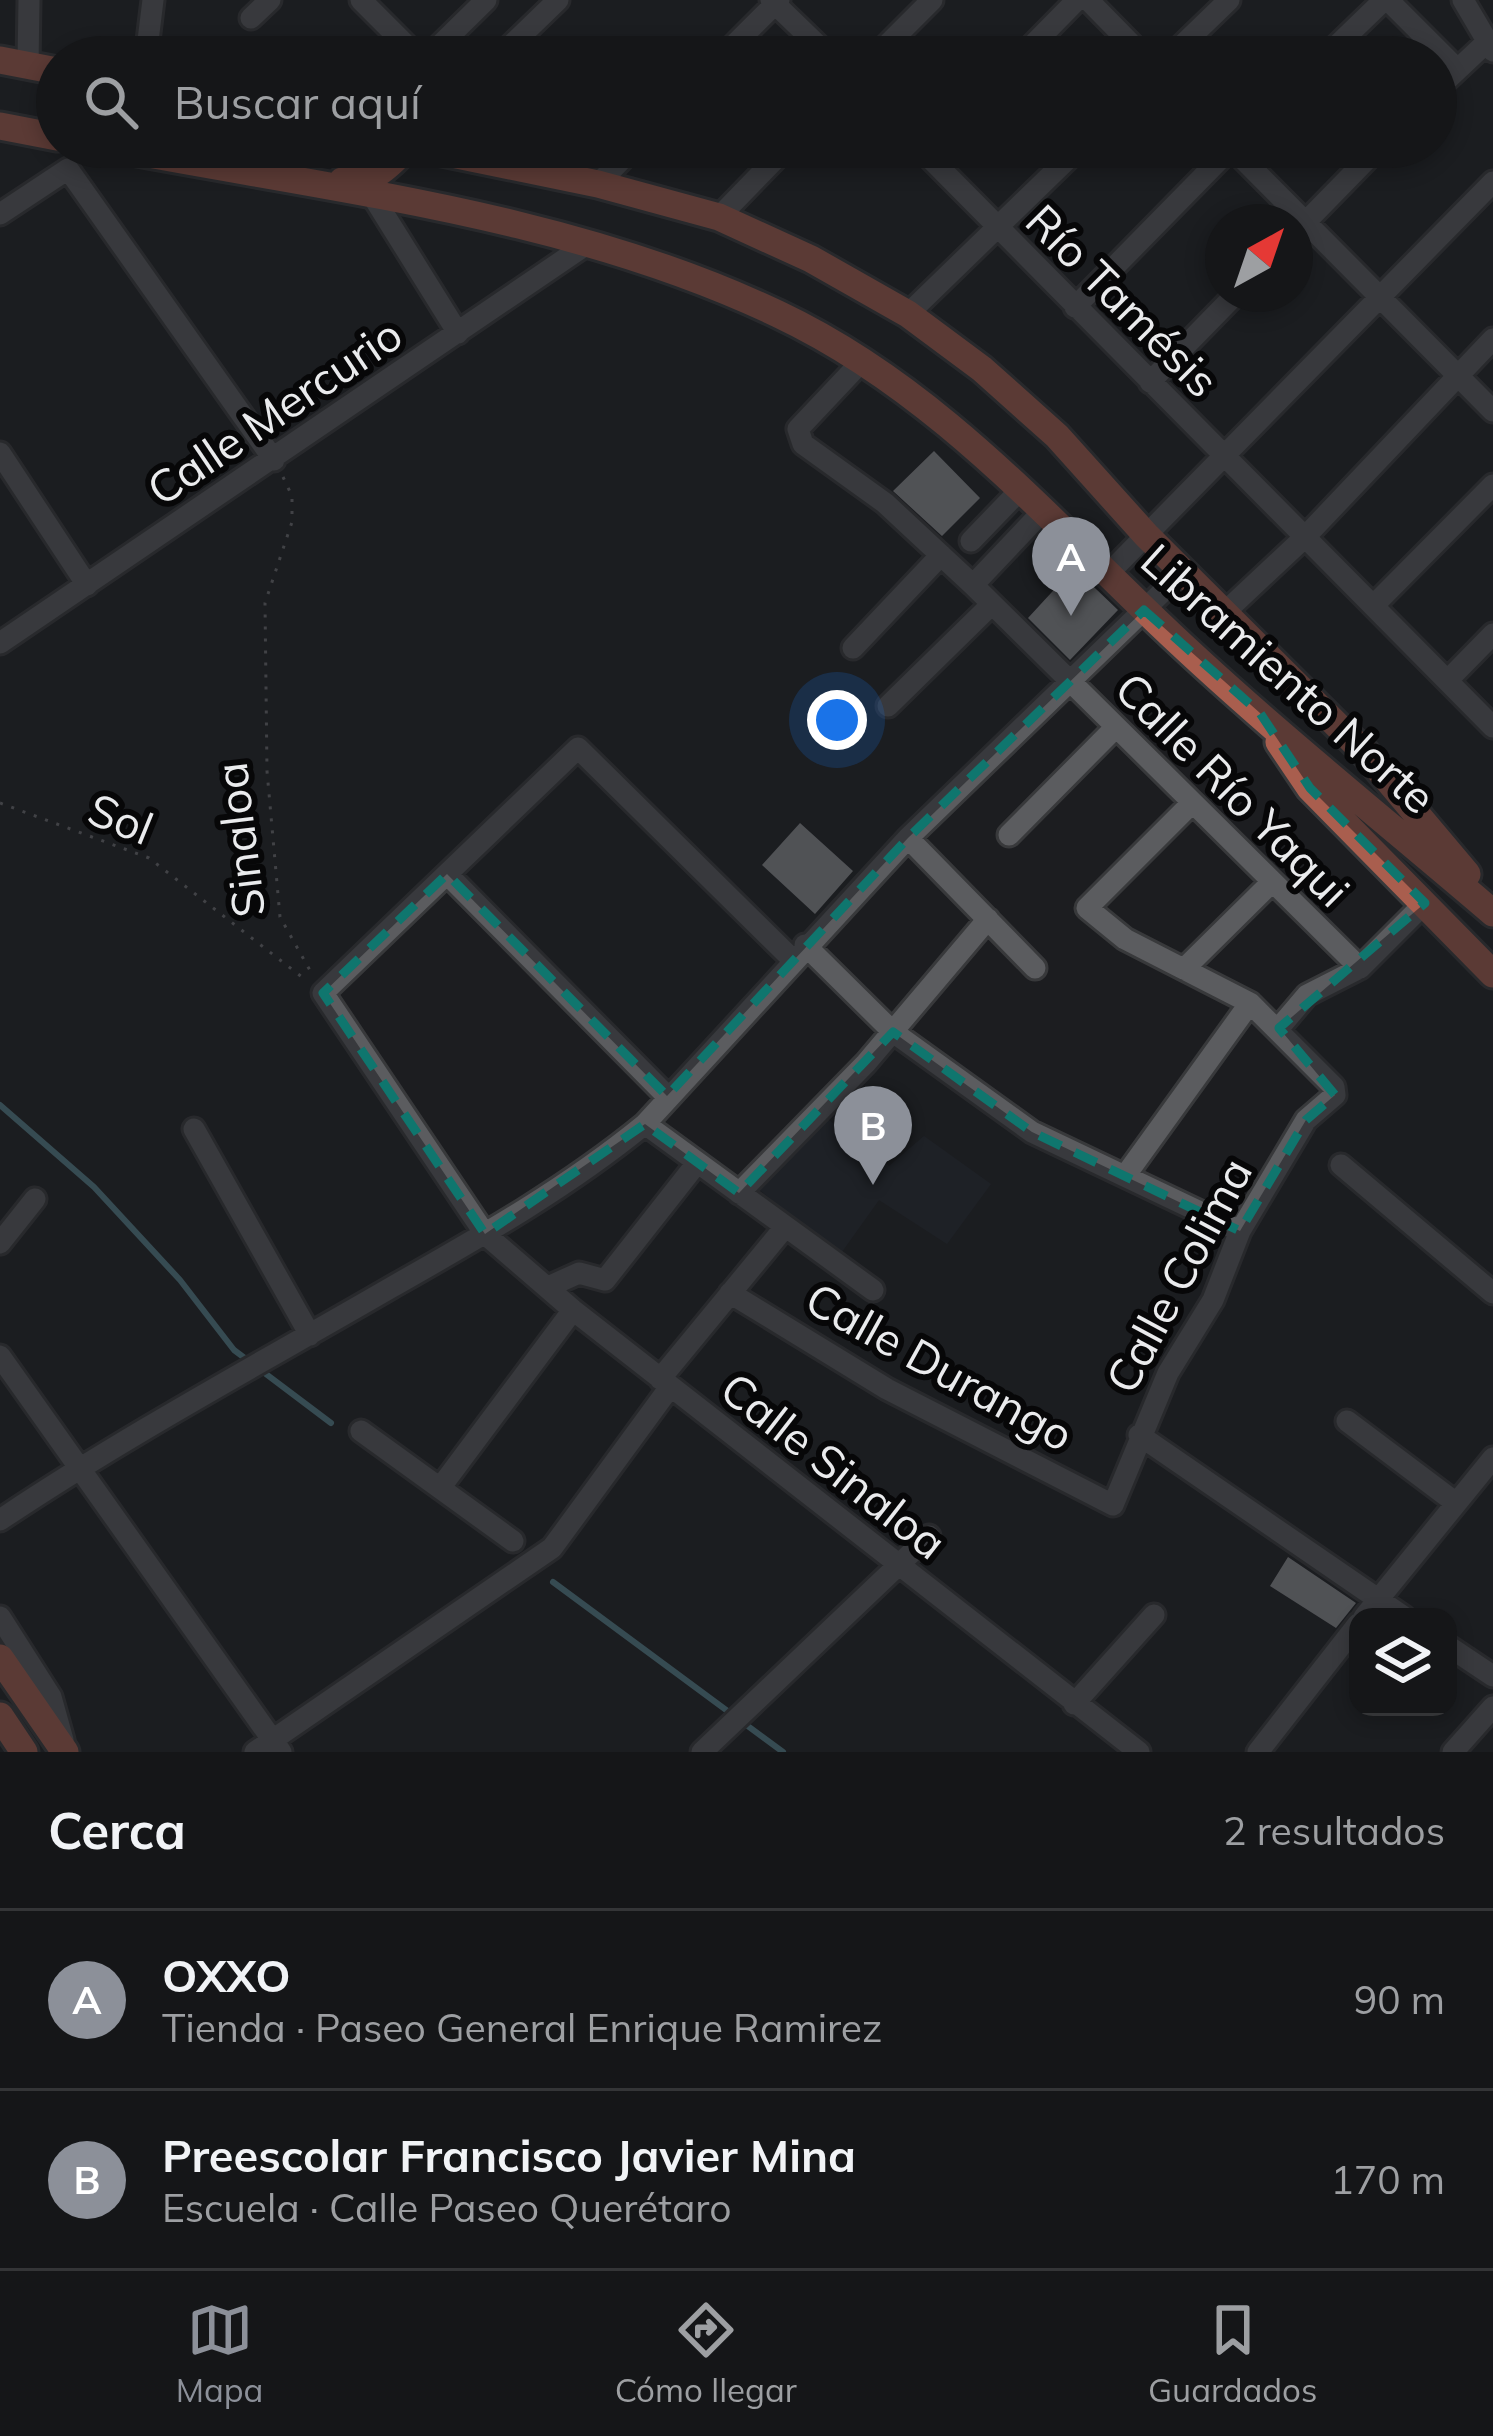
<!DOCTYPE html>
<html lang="es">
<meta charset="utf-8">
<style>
body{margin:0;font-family:Mulish,sans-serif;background:#1e1f21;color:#f1f3f6}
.controls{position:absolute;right:36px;bottom:36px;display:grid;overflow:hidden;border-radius:24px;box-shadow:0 6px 18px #0003}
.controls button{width:108px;height:108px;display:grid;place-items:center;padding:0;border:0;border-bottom:3px solid #343537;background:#151618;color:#f1f3f6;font:60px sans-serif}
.compass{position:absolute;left:1205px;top:204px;width:108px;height:108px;border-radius:50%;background:#151618;box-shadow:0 6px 18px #0003;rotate:40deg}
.you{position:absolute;left:837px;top:720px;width:42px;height:42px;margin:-30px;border:9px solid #fff;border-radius:50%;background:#1a73e8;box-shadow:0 0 0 18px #1a73e833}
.badge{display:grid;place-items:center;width:78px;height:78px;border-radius:50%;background:#8c9099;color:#fff;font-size:39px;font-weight:700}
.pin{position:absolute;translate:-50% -99px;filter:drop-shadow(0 3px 6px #0008)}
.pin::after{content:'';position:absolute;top:63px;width:42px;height:36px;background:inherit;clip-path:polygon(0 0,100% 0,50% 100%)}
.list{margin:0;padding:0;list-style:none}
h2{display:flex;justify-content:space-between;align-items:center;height:156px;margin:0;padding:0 48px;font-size:51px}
h2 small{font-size:39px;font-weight:400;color:#9d9fa2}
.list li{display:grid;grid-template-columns:78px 1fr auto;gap:36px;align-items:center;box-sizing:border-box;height:180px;padding:0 48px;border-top:3px solid #343537}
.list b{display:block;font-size:45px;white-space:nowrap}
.list p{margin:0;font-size:39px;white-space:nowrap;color:#9d9fa2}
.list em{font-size:39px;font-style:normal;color:#9d9fa2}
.icon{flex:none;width:66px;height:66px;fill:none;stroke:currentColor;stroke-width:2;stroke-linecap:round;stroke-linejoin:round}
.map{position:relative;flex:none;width:1493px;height:1752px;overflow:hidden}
.search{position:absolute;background:#151618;box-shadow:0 6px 18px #0003;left:36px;right:36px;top:36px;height:132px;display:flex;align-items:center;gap:30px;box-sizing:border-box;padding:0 42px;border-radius:66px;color:#9d9fa2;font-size:45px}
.sheet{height:516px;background:#151618}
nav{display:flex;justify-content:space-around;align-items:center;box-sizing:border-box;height:168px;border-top:3px solid #343537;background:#151618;font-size:33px;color:#9d9fa2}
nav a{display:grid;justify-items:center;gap:6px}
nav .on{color:#8c9099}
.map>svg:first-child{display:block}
.built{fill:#22272e}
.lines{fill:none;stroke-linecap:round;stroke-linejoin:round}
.stream{stroke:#58838e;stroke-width:6}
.building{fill:#909295}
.minor-casing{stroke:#38393b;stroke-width:27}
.major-casing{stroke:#38393b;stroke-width:33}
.path{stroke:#6f7073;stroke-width:3;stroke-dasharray:3 9;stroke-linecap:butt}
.minor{stroke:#5b5c5f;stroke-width:21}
.major{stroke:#a95e4e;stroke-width:27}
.marked{fill:none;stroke:#0f766e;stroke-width:9;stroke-dasharray:24 15;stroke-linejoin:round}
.labels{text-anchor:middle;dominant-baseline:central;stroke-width:12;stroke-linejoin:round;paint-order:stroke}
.street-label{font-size:45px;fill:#eaebed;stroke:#070708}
</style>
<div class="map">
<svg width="1493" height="1752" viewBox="0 0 1493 1752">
<rect width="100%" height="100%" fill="#1c1d20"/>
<!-- built -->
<path class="built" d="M820,1113L889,1166L924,1136L991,1184L947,1244L879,1200L839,1256L755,1186Z"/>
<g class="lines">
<!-- stream -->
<path class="stream" d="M0,1105L94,1187L180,1280L234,1350L331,1423
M553,1582L783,1752"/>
</g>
<!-- building -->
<path class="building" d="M934,451L980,498L942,536L893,491Z
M1074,568L1118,610L1070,660L1028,618Z
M800,823L853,871L815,914L762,865Z
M1288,1557L1356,1603L1336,1628L1270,1586Z"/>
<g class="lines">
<defs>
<path id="minor" d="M361,0L418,57
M771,0L830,57
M1088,0L1144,57
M1388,0L1457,69
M1463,0L1493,51
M251,18L270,0
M146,57L153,0
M428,57L486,0
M499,57L558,0
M722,57L779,0
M875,57L932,0
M1021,57L1077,0
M1170,57L1229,0
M1325,57L1384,0
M28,65L29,0
M1436,90L1487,42
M919,147L1493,727
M1231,147L1493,411
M598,184L634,147
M372,195L458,333
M0,214L68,169L274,460
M719,217L787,147
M1295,233L1379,147
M1075,307L1232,147
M908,314L1080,147
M863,360L798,429L803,444L885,503L973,585L1360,968
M1150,382L1236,294
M0,453L87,585
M971,541L1022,488
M1109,573L1493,182
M973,585L1044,510
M1375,604L1493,485
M1224,613L1305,537L1493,339
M0,643L590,242
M853,648L941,555
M1448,680L1493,634
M888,706L992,604
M1009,835L1115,728
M908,838L1035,968
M447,874L667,1096
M805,945L893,1032L1032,1132L1240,1231
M792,959L578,748L323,993L485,1234L573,1310L1139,1752
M1184,969L1272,882
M1279,1028L1307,995L1360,968L1425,903
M645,1124L873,1290
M194,1129L310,1335
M1341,1165L1493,1293
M1125,1176L1250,1003
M739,1193L866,1063L988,919
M0,1243L35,1199
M548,1287L579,1273L605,1280L697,1163
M730,1293L887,1389L1113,1505L1168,1373L1213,1300L1240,1231L1306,1120L1335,1095L1334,1087L1250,1003L1125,939L1087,908L1191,804
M0,1356L281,1752
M660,1379L785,1227
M1347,1421L1456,1503
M361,1431L513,1541
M1139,1435L1404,1617
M440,1488L573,1310
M0,1520C127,1435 261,1363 392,1287C480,1237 567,1188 645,1124L908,838L1183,572
M0,1617L51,1697L63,1740
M1364,1617L1493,1458
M1448,1646L1493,1676
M1074,1704L1154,1615
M255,1752L552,1548L670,1387
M702,1752L929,1536
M1258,1752L1358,1624
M1453,1752L1493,1707"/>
<path id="major" d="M0,60L57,71
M0,126L57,137
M111,147C335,190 570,215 778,314C924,383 1030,499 1144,609C1254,716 1376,813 1493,913
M418,147L598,184L719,217L811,259L908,314L982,369L1057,436L1146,535L1366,754L1467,874
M342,181C374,182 386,169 407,147
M1279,742L1310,788L1493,974
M0,1658L65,1752
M0,1716L24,1752"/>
</defs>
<!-- minor casing -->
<use href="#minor" class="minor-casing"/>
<!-- major casing -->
<use href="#major" class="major-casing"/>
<!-- path -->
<path class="path" d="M283,477L292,496V522L265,603L267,771L280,917L312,974
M0,803L149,858L307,981"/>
<!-- minor -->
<use href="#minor" class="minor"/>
<!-- major -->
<use href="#major" class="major"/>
</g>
<!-- marked area -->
<path d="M0 0H1493V1752H0ZM1144,610L1260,713L1310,788L1425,903L1279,1028L1335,1095L1306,1120L1240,1231L1032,1132L893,1032L739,1193L645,1124L485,1234L323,993L447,874L667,1096L908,838Z" fill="#1c1d20" fill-opacity=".55" fill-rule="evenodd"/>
<path class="marked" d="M1144,610L1260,713L1310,788L1425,903L1279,1028L1335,1095L1306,1120L1240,1231L1032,1132L893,1032L739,1193L645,1124L485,1234L323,993L447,874L667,1096L908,838Z"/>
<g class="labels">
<!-- street labels -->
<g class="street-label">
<text transform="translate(1123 300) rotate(45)">Río Tamésis</text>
<text transform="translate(274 411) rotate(-34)">Calle Mercurio</text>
<text transform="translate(1289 678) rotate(42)">Libramiento Norte</text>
<text transform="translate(1233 789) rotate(45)">Calle Río Yaqui</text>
<text transform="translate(121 818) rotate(22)">Sol</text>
<text transform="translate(239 840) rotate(-97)">Sinaloa</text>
<text transform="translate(1178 1275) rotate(-62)">Calle Colima</text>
<text transform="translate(940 1366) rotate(29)">Calle Durango</text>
<text transform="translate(834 1465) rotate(38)">Calle Sinaloa</text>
</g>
</g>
</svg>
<div class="controls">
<button><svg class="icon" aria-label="layers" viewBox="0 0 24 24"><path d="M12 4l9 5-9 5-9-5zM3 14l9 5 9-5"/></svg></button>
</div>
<svg class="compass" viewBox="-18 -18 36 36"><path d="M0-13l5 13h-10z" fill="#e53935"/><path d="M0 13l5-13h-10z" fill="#9d9fa2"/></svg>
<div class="you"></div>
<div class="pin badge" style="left:1071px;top:616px">A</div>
<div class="pin badge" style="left:873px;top:1185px">B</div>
<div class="search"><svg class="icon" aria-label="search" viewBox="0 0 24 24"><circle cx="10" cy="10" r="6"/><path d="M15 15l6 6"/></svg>Buscar aquí</div>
</div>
<section class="sheet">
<h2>Cerca<small>2 resultados</small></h2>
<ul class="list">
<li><span class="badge">A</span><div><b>OXXO</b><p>Tienda · Paseo General Enrique Ramirez</p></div><em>90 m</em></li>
<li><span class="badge">B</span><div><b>Preescolar Francisco Javier Mina</b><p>Escuela · Calle Paseo Querétaro</p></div><em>170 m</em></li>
</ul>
</section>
<nav>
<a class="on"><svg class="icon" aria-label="map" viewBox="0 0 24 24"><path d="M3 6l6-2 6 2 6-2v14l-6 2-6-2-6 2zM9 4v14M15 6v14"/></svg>Mapa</a>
<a><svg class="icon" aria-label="directions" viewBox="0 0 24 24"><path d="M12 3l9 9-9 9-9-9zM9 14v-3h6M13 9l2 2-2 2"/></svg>Cómo llegar</a>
<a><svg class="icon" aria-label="saved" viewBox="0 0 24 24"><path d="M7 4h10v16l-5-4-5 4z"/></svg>Guardados</a>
</nav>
